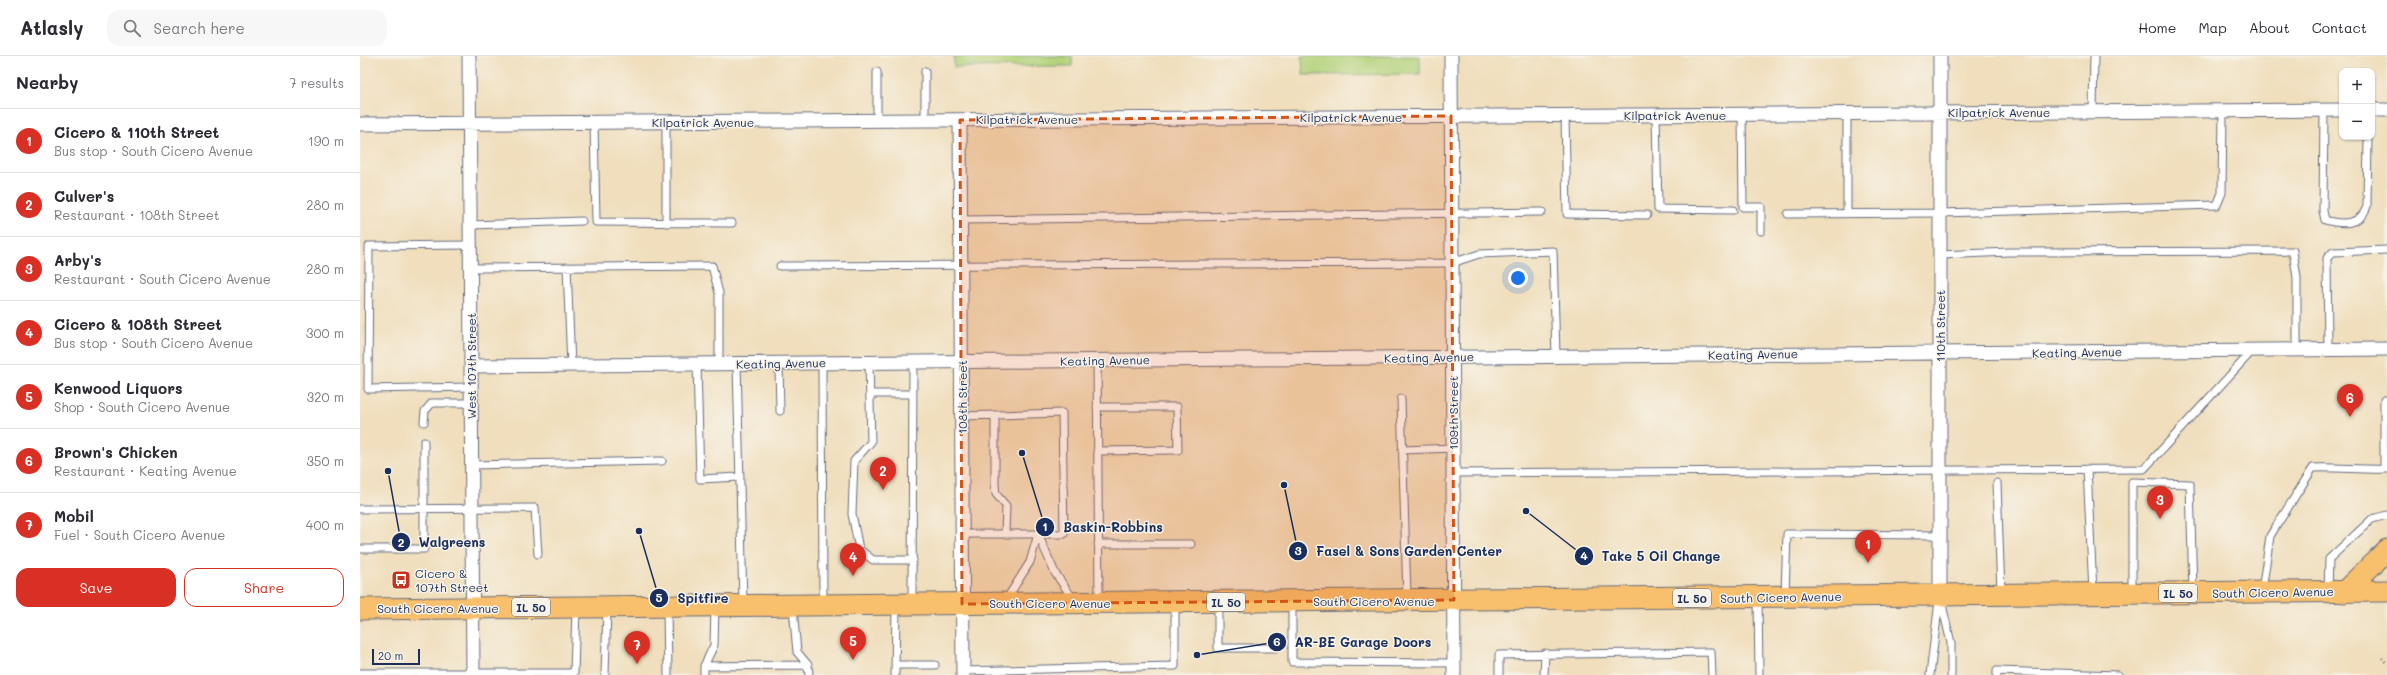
<!DOCTYPE html>
<meta charset="utf-8">
<style>
body{margin:0;font-family:Mali,sans-serif;background:#f7f7f7;color:#2b2b33}
.controls{position:absolute;right:12px;top:12px;display:grid;overflow:hidden;border-radius:8px;box-shadow:0 1px 3px #0004}
.controls button{width:36px;height:36px;display:grid;place-items:center;padding:0;border:0;border-bottom:1px solid #e1e1e2;background:#fff;color:#2b2b33;font:20px sans-serif}
.scale{position:absolute;left:12px;bottom:10px;width:48px;box-sizing:border-box;padding-left:4px;border:2px solid #1b2f5e;border-top:0;font-size:11px;line-height:14px;white-space:nowrap;color:#1b2f5e;-webkit-text-stroke:3px #f7f3e8;paint-order:stroke}
.you{position:absolute;left:1158px;top:222px;width:14px;height:14px;margin:-10px;border:3px solid #fff;border-radius:50%;background:#1a73e8;box-shadow:0 0 0 6px #1a73e833}
.badge{display:grid;place-items:center;width:26px;height:26px;border-radius:50%;background:#d93025;color:#fff;font-size:13px;font-weight:700}
.pin{position:absolute;translate:-50% -33px;filter:drop-shadow(0 1px 2px #0008)}
.pin::after{content:'';position:absolute;top:21px;width:14px;height:12px;background:inherit;clip-path:polygon(0 0,100% 0,50% 100%)}
.list{margin:0;padding:0;list-style:none}
h2{display:flex;justify-content:space-between;align-items:center;height:52px;margin:0;padding:0 16px;font-size:17px}
h2 small{font-size:13px;font-weight:400;color:#7c7c81}
.list li{display:grid;grid-template-columns:26px 1fr auto;gap:12px;align-items:center;box-sizing:border-box;height:64px;padding:0 16px;border-top:1px solid #e1e1e2}
.list b{display:block;font-size:15px;white-space:nowrap}
.list p{margin:0;font-size:13px;white-space:nowrap;color:#7c7c81}
.list em{font-size:13px;font-style:normal;color:#7c7c81}
.actions{display:flex;gap:8px;padding:12px 16px}
.actions a{flex:1;padding:9px 0;border:1px solid #d93025;border-radius:12px;text-align:center;font-size:14px;color:#d93025}
.actions .main{background:#d93025;color:#fff}
.icon{flex:none;width:22px;height:22px;fill:none;stroke:currentColor;stroke-width:2;stroke-linecap:round;stroke-linejoin:round}
.map{position:relative;flex:none;width:2027px;height:619px;overflow:hidden}
header{display:flex;align-items:center;gap:24px;box-sizing:border-box;height:56px;padding:0 20px;background:#fff;border-bottom:1px solid #e1e1e2}
header strong{font-size:19px}
nav{display:flex;gap:22px;margin-inline-start:auto;font-size:14px}
.search{width:280px;height:36px;background:#f7f7f7;display:flex;align-items:center;gap:10px;box-sizing:border-box;padding:0 14px;border-radius:12px;color:#7c7c81;font-size:15px}
main{display:flex}
aside{flex:1;background:#fff}
.map>svg:first-child{display:block}
.green{fill:#b3d279;stroke:#67806c}
.lines{fill:none;stroke-linecap:round;stroke-linejoin:round}
.lane-casing{stroke:#666c7f;stroke-width:9}
.street-casing{stroke:#666c7f;stroke-width:15}
.primary-casing{stroke:#666c7f;stroke-width:23}
.path{stroke:#666c7f;stroke-width:2.5;stroke-dasharray:1 3;stroke-linecap:butt}
.lane{stroke:#fff;stroke-width:7}
.street{stroke:#fff;stroke-width:13}
.primary{stroke:#f8bf6c;stroke-width:21}
.marked{fill:#d45514;fill-opacity:0.2;stroke:#d45514;stroke-width:3;stroke-dasharray:8 5;stroke-linejoin:round}
.labels{text-anchor:middle;dominant-baseline:central;stroke-width:3;stroke-linejoin:round;paint-order:stroke}
.shield{fill:#f7f3e8;stroke:#5d6a87;stroke-width:1}
.shield-label{font-size:11px;font-weight:bold;fill:#1b2f5e}
.street-label{font-size:12px;fill:#1b2f5e;stroke:#f7f3e8}
.poi-label{font-size:12px;fill:#1b2f5e;stroke:#f7f3e8;text-anchor:start}
.leader{fill:none;stroke:#1b2f5e;stroke-width:1.5}
.callout-dot{fill:#1b2f5e;stroke:#f7f3e8;stroke-width:1.5}
.mark-label{font-size:12px;text-anchor:middle;font-weight:bold;fill:#fff}
.callout-label{font-size:13px;text-anchor:middle;font-weight:bold;fill:#1b2f5e;stroke:#f7f3e8;stroke-width:3;stroke-linejoin:round;paint-order:stroke}
</style>
<header>
<strong>Atlasly</strong>
<div class="search"><svg class="icon" aria-label="search" viewBox="0 0 24 24"><circle cx="10" cy="10" r="6"/><path d="M15 15l6 6"/></svg>Search here</div>
<nav><a>Home</a><a>Map</a><a>About</a><a>Contact</a></nav>
</header>
<main>
<aside>
<h2>Nearby<small>7 results</small></h2>
<ul class="list">
<li><span class="badge">1</span><div><b>Cicero &amp; 110th Street</b><p>Bus stop · South Cicero Avenue</p></div><em>190 m</em></li>
<li><span class="badge">2</span><div><b>Culver's</b><p>Restaurant · 108th Street</p></div><em>280 m</em></li>
<li><span class="badge">3</span><div><b>Arby's</b><p>Restaurant · South Cicero Avenue</p></div><em>280 m</em></li>
<li><span class="badge">4</span><div><b>Cicero &amp; 108th Street</b><p>Bus stop · South Cicero Avenue</p></div><em>300 m</em></li>
<li><span class="badge">5</span><div><b>Kenwood Liquors</b><p>Shop · South Cicero Avenue</p></div><em>320 m</em></li>
<li><span class="badge">6</span><div><b>Brown's Chicken</b><p>Restaurant · Keating Avenue</p></div><em>350 m</em></li>
<li><span class="badge">7</span><div><b>Mobil</b><p>Fuel · South Cicero Avenue</p></div><em>400 m</em></li>
</ul>
<div class="actions"><a class="main">Save</a><a>Share</a></div>
</aside>
<div class="map">
<svg width="2027" height="619" viewBox="0 0 2027 619">
<rect width="100%" height="100%" fill="#f7f3e8"/>
<filter id="ink" filterUnits="userSpaceOnUse"><feTurbulence type="fractalNoise" baseFrequency=".025" numOctaves="2"/><feDisplacementMap in="SourceGraphic" scale="8" xChannelSelector="R" yChannelSelector="G"/><feConvolveMatrix kernelMatrix="1 2 1 2 8 2 1 2 1" color-interpolation-filters="sRGB"/></filter>
<filter id="wash" filterUnits="userSpaceOnUse"><feTurbulence type="fractalNoise" baseFrequency=".012" numOctaves="4" result="noise"/><feDisplacementMap in="SourceGraphic" scale="16" xChannelSelector="R" yChannelSelector="G"/><feGaussianBlur stdDeviation="0.9" result="paint"/><feColorMatrix in="noise" values="0 0 0 0 0 0 0 0 0 0 0 0 0 0 0 0 0 1.4 0 .05"/><feComposite in="paint" operator="in"/></filter>
<g filter="url(#wash)">
<rect width="100%" height="100%" fill="#f0debc"/>
<!-- green -->
<path class="green" d="M594,0H712V10L594,11Z
M942,0H1060V18L943,19Z"/>
</g>
<g filter="url(#ink)">
<g class="lines">
<defs>
<path id="lane" d="M1964,54L1963,155L1965,164C1982,169 2001,169 2007,150L2008,81
M1733,56L1734,0
M1487,57V156
M1382,58L1383,151H1401V175
M1296,59L1298,153L1373,154
M1205,60L1207,158L1287,159
M517,64V16
M565,64V15
M234,66L236,166L372,167
M1428,158L1580,157L1857,149L1862,137L1863,55
M601,164L1182,156
M306,167V66
M110,169L222,165
M110,189L9,190L8,333L111,331
M1580,199L1649,196L1933,195L1937,222V294
M420,210L1092,207L1119,198L1193,195L1196,300
M207,211L211,309
M111,212L352,210L359,237V308
M1968,293L1967,202L1973,196L2027,194
M737,304L739,545
M509,306L511,386L494,405L492,458L499,493L513,504H553
M419,307L420,355
M462,307L463,547
M337,308L340,423L380,421
M377,308L383,547
M510,338H553
M1041,343L1047,541
M737,351H817L818,394L737,395
M635,359V428L636,438L646,450L645,478
M602,360L702,357L704,478H602
M64,366L65,355L72,347H111
M1042,394L1094,392
M112,409L302,405
M1727,413L1733,535
M2024,413V344H2027
M1094,417L1784,413L1893,294
M1637,427L1641,536
M0,453L175,452L178,498
M678,478L695,517L714,544
M738,488H831
M0,493H64V386
M1772,535V426L1830,428L1833,535
M1902,535L1910,480L1953,412C1978,411 2002,414 2027,413
M1968,535L1969,503L2012,463L2027,459
M1425,538L1427,478L1580,479
M1580,540L1591,587V619
M1398,543L1399,619
M646,544L670,506L678,478
M552,546L553,306
M932,546V606L1094,607
M858,547V592H915
M307,552L308,619
M433,552L437,596L448,609L449,619
M536,609H575
M344,610L448,609
M603,615L815,610V548
M0,617H214L216,552
M245,619L247,553
M344,619V610L354,589L355,552
M535,619L536,549
M1139,619V599L1351,596L1352,619
M1184,619L1185,597
M1570,619L1579,545
M1637,619V615L1758,619"/>
<path id="street" d="M109,0L113,619
M1091,0L1094,619
M2012,54H2027
M600,64L603,619
M0,68L1982,54
M111,310L2027,293
M1580,539V0"/>
<path id="primary" d="M1984,536L2027,494
M0,553L2027,535"/>
</defs>
<!-- lane casing -->
<use href="#lane" class="lane-casing"/>
<!-- street casing -->
<use href="#street" class="street-casing"/>
<!-- primary casing -->
<use href="#primary" class="primary-casing"/>
<!-- path -->
<path class="path" d="M2022,602L2027,608"/>
<!-- lane -->
<use href="#lane" class="lane"/>
<!-- street -->
<use href="#street" class="street"/>
<!-- primary -->
<use href="#primary" class="primary"/>
</g>
</g>
<!-- marked area -->
<path class="marked" d="M1091,60L1094,544L602,548L600,64Z"/>
<!-- icons -->
<defs>
<symbol id="bus-square" viewBox="-11 -11 22 22"><rect x="-9" y="-9" width="18" height="18" rx="4" fill="#c8321e" stroke="#f7f3e8"/><path d="M-5-6H5V4H4V6H2V4H-2V6H-4V4H-5ZM-3.5-4V0h7V-4ZM-3.5 1.2v1.5H-2V1.2ZM2 1.2v1.5H3.5V1.2Z" fill="#fff"/></symbol>
</defs>
<g fill-rule="evenodd">
<use href="#bus-square" x="30" y="513" width="22" height="22"/>
</g>
<g class="labels">
<!-- shield labels -->
<g class="shield">
<rect x="1799" y="528" width="38" height="18" rx="3"/>
<rect x="1313" y="533" width="38" height="18" rx="3"/>
<rect x="847" y="537" width="38" height="18" rx="3"/>
<rect x="152" y="542" width="38" height="18" rx="3"/>
</g>
<g class="shield-label">
<text x="1818" y="537">IL 50</text>
<text x="1332" y="542">IL 50</text>
<text x="866" y="546">IL 50</text>
<text x="171" y="551">IL 50</text>
</g>
<!-- street labels -->
<g class="street-label">
<text x="1639" y="56">Kilpatrick Avenue</text>
<text x="1315" y="59">Kilpatrick Avenue</text>
<text x="991" y="61">Kilpatrick Avenue</text>
<text x="667" y="63">Kilpatrick Avenue</text>
<text x="343" y="66">Kilpatrick Avenue</text>
<text transform="translate(1580 270) rotate(-90)">110th Street</text>
<text transform="translate(1717 296) rotate(-1)">Keating Avenue</text>
<text transform="translate(1393 298) rotate(-1)">Keating Avenue</text>
<text transform="translate(1069 301) rotate(-1)">Keating Avenue</text>
<text transform="translate(745 304) rotate(-1)">Keating Avenue</text>
<text transform="translate(421 307) rotate(-1)">Keating Avenue</text>
<text transform="translate(111 310) rotate(-90)">West 107th Street</text>
<text transform="translate(602 341) rotate(-90)">108th Street</text>
<text transform="translate(1093 357) rotate(-90)">109th Street</text>
<text transform="translate(1913 536) rotate(-1)">South Cicero Avenue</text>
<text transform="translate(1421 541) rotate(-1)">South Cicero Avenue</text>
<text x="1014" y="545">South Cicero Avenue</text>
<text x="690" y="547">South Cicero Avenue</text>
<text x="78" y="552">South Cicero Avenue</text>
</g>
<!-- poi labels -->
<g class="poi-label">
<text x="55" y="517">Cicero &amp;<tspan x="55" dy="14">107th Street</tspan></text>
</g>
</g>
<!-- callouts -->
<path class="leader" d="M662 397L685 471M28 415L41 486M924 429L938 495M1166 455L1224 500M279 475L299 542M837 599L917 586"/>
<g class="callout-dot">
<circle cx="662" cy="397" r="4"/>
<circle cx="28" cy="415" r="4"/>
<circle cx="924" cy="429" r="4"/>
<circle cx="1166" cy="455" r="4"/>
<circle cx="279" cy="475" r="4"/>
<circle cx="837" cy="599" r="4"/>
<circle cx="685" cy="471" r="10"/>
<circle cx="41" cy="486" r="10"/>
<circle cx="938" cy="495" r="10"/>
<circle cx="1224" cy="500" r="10"/>
<circle cx="299" cy="542" r="10"/>
<circle cx="917" cy="586" r="10"/>
</g>
<g class="mark-label">
<text x="685" y="475">1</text>
<text x="41" y="491">2</text>
<text x="938" y="499">3</text>
<text x="1224" y="504">4</text>
<text x="299" y="546">5</text>
<text x="917" y="590">6</text>
</g>
<g class="callout-label">
<text x="753" y="476">Baskin-Robbins</text>
<text x="92" y="491">Walgreens</text>
<text x="1049" y="500">Fasel &amp; Sons Garden Center</text>
<text x="1301" y="505">Take 5 Oil Change</text>
<text x="343" y="547">Spitfire</text>
<text x="1003" y="591">AR-BE Garage Doors</text>
</g>
</svg>
<div class="controls">
<button>+</button>
<button>−</button>
</div>
<div class="scale">20 m</div>
<div class="you"></div>
<div class="pin badge" style="left:1508px;top:507px">1</div>
<div class="pin badge" style="left:523px;top:434px">2</div>
<div class="pin badge" style="left:1800px;top:463px">3</div>
<div class="pin badge" style="left:493px;top:520px">4</div>
<div class="pin badge" style="left:493px;top:604px">5</div>
<div class="pin badge" style="left:1990px;top:361px">6</div>
<div class="pin badge" style="left:277px;top:608px">7</div>
</div>
</main>
